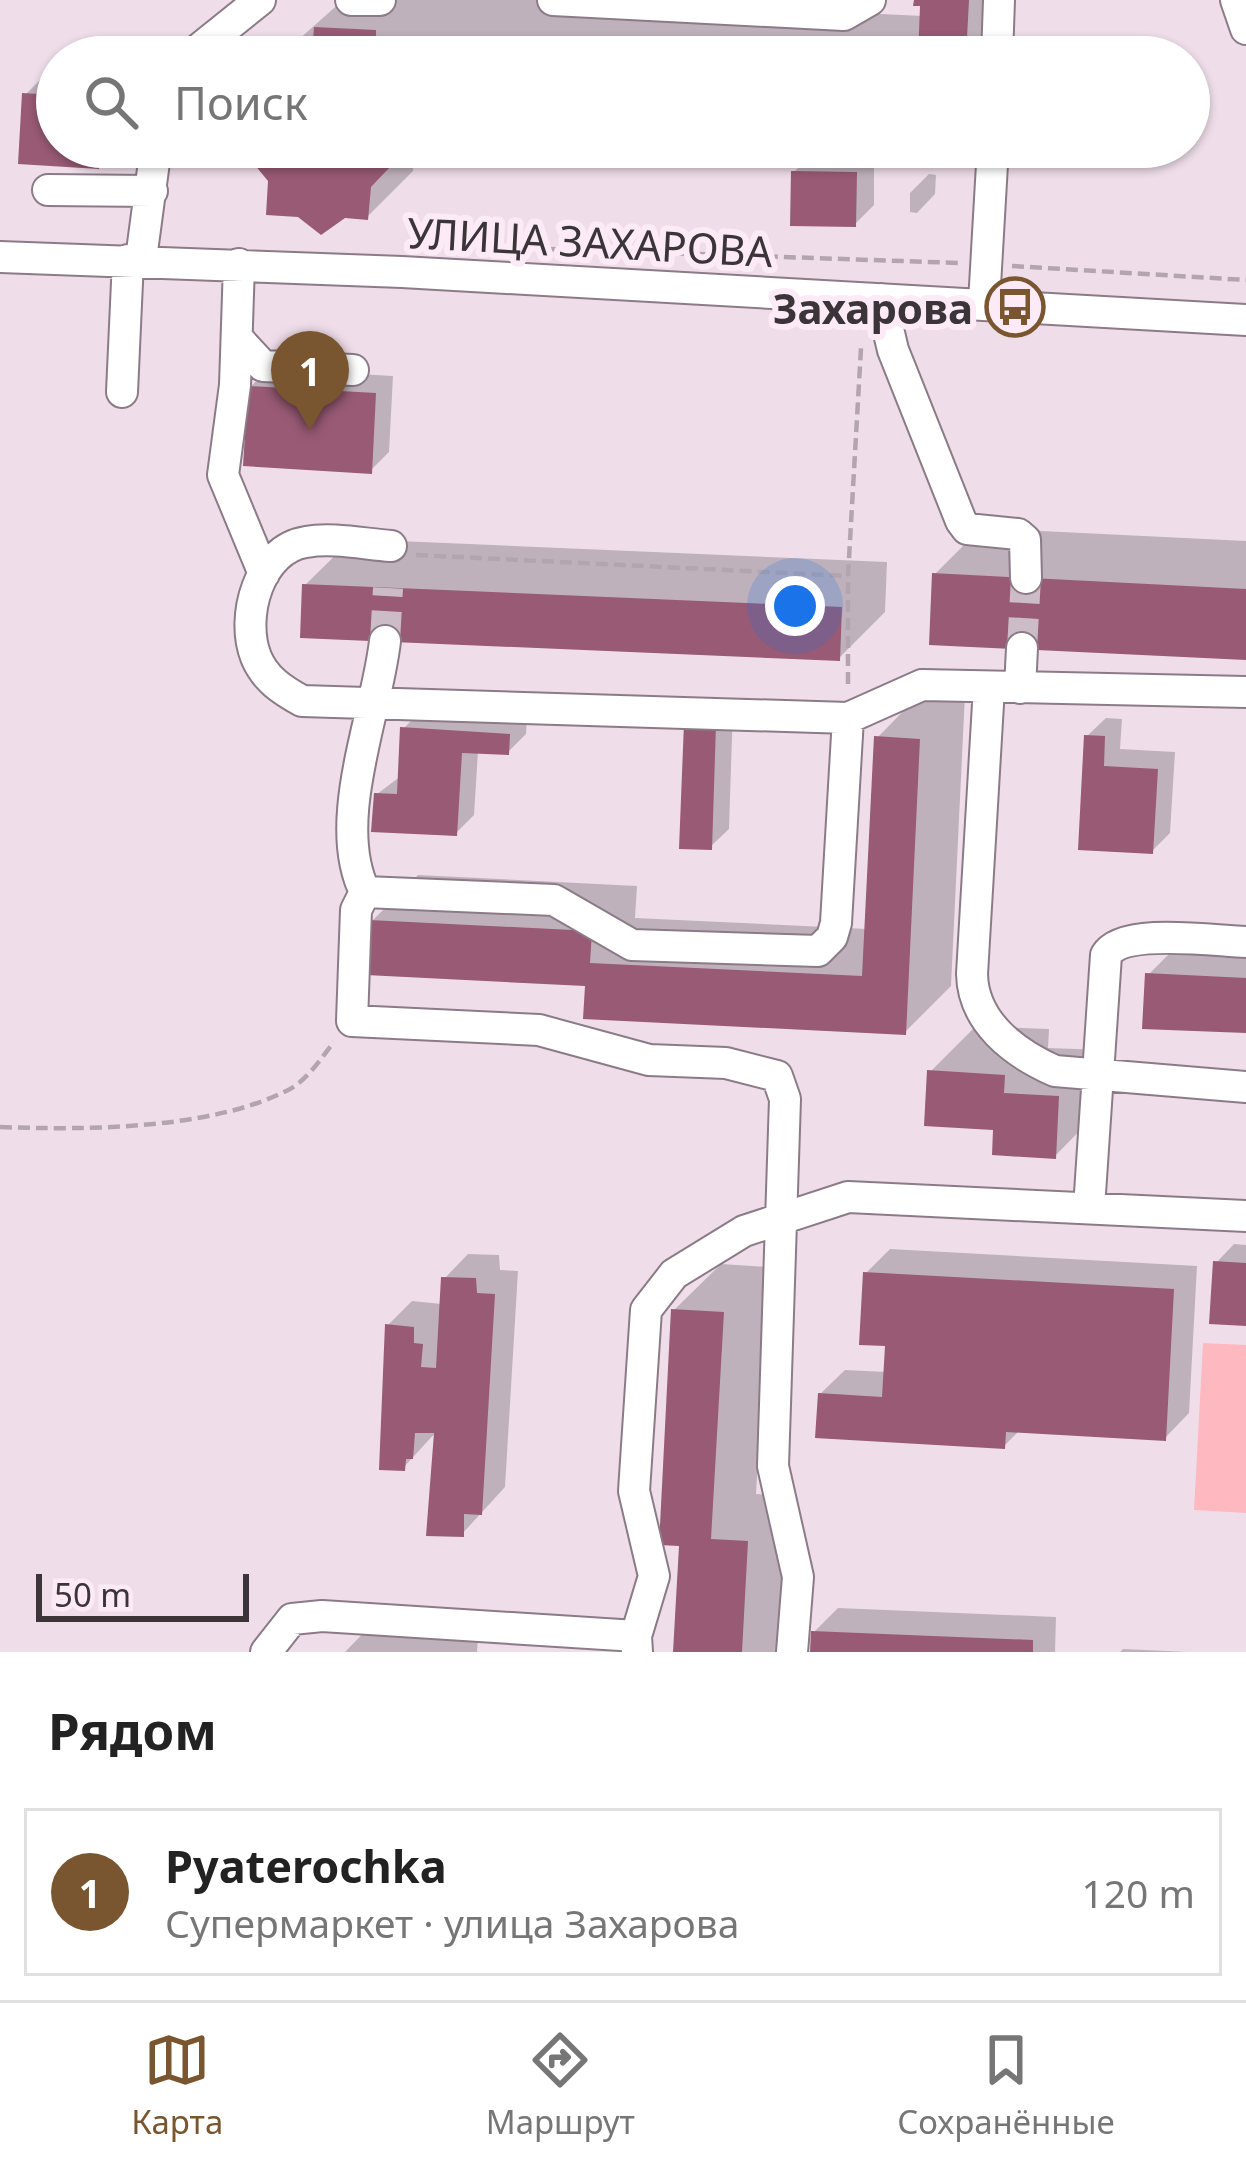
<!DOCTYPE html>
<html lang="ru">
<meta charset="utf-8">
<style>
body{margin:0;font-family:"Noto Sans",sans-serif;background:#f2f2f2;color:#222}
.scale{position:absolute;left:36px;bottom:30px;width:213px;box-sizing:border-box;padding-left:12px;border:6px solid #3b3439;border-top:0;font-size:33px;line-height:42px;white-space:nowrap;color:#3b3439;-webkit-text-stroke:9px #fcebf7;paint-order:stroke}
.you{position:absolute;left:795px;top:606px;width:42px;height:42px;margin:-30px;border:9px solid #fff;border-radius:50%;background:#1a73e8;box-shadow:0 0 0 18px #1a73e833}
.badge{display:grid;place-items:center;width:78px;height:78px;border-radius:50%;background:#79562f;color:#fff;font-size:39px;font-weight:700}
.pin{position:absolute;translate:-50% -99px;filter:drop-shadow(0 3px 6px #0008)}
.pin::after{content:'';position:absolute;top:63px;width:42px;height:36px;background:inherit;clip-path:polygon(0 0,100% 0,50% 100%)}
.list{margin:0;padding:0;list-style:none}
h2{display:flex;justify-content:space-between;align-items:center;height:156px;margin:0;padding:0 48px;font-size:51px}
h2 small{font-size:39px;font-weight:400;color:#767676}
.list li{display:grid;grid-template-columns:78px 1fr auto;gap:36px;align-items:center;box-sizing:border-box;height:168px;margin:0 24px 24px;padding:0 24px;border:3px solid #e0e0e0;border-radius:0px}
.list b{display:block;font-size:45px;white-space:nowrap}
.list p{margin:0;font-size:39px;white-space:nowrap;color:#767676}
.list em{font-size:39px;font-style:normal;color:#767676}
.icon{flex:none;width:66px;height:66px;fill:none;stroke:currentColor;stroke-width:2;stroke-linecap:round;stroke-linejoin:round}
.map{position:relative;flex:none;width:1246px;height:1652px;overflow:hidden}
.search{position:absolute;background:#fff;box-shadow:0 3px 9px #0004;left:36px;right:36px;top:36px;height:132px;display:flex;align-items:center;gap:30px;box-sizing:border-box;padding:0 42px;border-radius:66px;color:#767676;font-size:45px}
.sheet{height:348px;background:#fff}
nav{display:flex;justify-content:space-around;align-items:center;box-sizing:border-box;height:168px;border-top:3px solid #e0e0e0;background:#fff;font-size:33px;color:#767676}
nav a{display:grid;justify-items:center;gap:6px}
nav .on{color:#79562f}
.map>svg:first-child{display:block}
.green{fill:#feb9c0}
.shadow{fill:#0003}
.building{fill:#985a74}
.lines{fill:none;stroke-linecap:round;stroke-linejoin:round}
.minor-tunnel{stroke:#cbbcc7;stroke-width:30;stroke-dasharray:30 15;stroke-linecap:butt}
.minor-casing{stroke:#8b7b87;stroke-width:34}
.path{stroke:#b3a5af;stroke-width:4.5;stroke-dasharray:12 6;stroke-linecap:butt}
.minor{stroke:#fff;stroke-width:30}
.labels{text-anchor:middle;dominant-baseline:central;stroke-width:12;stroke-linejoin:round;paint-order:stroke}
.street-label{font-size:42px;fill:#3b3439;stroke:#fcebf7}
.poi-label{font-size:42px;font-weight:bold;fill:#3b3439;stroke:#fcebf7;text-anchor:end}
</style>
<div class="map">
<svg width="1246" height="1652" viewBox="0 0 1246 1652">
<rect width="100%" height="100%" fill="#efdeea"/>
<!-- green -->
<path class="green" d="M1203,1343L1246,1345V1513L1194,1510Z"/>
<!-- shadow -->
<path class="shadow" d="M343,0H590L923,16L924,4L917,0H1011L1005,57H279Z
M44,76L57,77V147H116L98,166L21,162L25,95Z
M244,147H415L413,171L367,217L271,180Z
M812,154L874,155V205L855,224L794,172Z
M929,174L936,175L935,194L917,213L910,212V193Z
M269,369L393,376L389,452L370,471L250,387Z
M981,528L1246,541V658L935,574Z
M352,539L887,562L885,612L839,658L305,585Z
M923,691L965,694L951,986L905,1032L588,983L372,921L418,875L637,886L635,918L867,929L877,738Z
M733,707L729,829L710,847L687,725Z
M422,710L527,716L526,734L508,752L478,751L474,815L456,833L377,794L401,776L403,729Z
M1106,718L1122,719L1120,749L1175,752L1170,833L1152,851L1081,847L1087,736Z
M1194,929L1246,931V1030L1148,975Z
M976,1026L1049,1029L1048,1048L1104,1050L1101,1109L1055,1156L996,1127L930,1072Z
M1234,1244L1246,1245V1323L1216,1263Z
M890,1249L1197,1266L1189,1413L1165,1438L1020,1430L1004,1446L820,1394L845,1370L887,1372L888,1343L866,1273Z
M468,1254L499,1255L500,1270L518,1271L505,1487L462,1534L437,1431L403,1468L388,1325L412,1301L442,1304L444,1279Z
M721,1264L769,1267L756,1494L793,1496L784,1652H676L682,1543L674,1310Z
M838,1608L1056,1617L1055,1652H813L814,1632Z
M381,1615L479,1621L477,1652H345Z
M1123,1649L1188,1652H1120Z"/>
<!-- building -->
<path class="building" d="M914,0H969L966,57H918L920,6H913Z
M314,27L376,30V37L721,57H299L300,39L313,40Z
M22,93L57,95V147H100L99,169L18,164Z
M240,147H409L371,187L368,220L345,218L321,235L298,217L266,215L268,181Z
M791,171L857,172L856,227L790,226Z
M248,386L376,393L372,474L243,466Z
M932,573L1246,589V660L929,645Z
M302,584L842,607L840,661L300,638Z
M684,723L716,724L712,850L679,849Z
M400,727L510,734L509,755L462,753L457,836L371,832L374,793L397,794Z
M1084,735L1105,736L1104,766L1158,769L1153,854L1078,850Z
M874,736L920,739L906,1035L583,1019L585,986L366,975L369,920L592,931L590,963L862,976Z
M1145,973L1246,978V1033L1142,1029Z
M927,1070L1005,1075L1004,1093L1059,1096L1056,1159L992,1155L993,1130L924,1126Z
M1213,1261L1246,1263V1326L1209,1324Z
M863,1272L1174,1289L1166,1441L1006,1432L1005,1449L815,1438L818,1393L882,1397L885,1346L859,1345Z
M441,1277L476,1278L477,1293L495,1294L482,1515L464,1514V1537L426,1536L434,1433H415L413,1459H406L405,1471L379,1470L385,1324L414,1327V1343L423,1344L421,1367L436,1368Z
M671,1309L724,1312L711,1539L748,1541L742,1652H673L679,1546L659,1545Z
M811,1631L1033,1640V1652H810Z"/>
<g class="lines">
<!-- minor-tunnel -->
<path class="minor-tunnel" d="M385,641L388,588
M1022,648L1026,578"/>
<defs>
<path id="minor" d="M351,0H380
M553,0L844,15L870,0
M1236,0L1246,29
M189,57L260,0
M997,57L999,0
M48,190L152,191
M0,257L402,272L1246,320
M141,259L156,147
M239,264L235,385L223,475L264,574
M881,299L893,350L961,521L967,529L1018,534L1025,540L1026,578
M984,303L993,147
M239,340L263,366L353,370
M122,392L128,260
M391,546C364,544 332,537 306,542C259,549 240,617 256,657C265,679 282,690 302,701L848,718L922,685L1246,692
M989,687L972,974C973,1022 1014,1053 1055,1071L1246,1087
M1020,688L1022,648
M365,892C330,822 377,714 385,641
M1089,1208L1106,955C1123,927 1213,941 1246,942
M266,1652L292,1619L322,1616L636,1636
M637,1652L636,1636L654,1576L634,1491L646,1310L674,1274L744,1231L848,1197L1246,1216
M792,1652L798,1577L773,1466L785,1099L777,1076L726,1063L649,1060L539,1030L352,1021L356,910L365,892L554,900L632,945L818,951L832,937L836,923L848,718"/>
</defs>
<!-- minor casing -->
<use href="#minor" class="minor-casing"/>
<!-- path -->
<path class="path" d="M550,249L959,263
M1012,266L1246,280
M416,555L848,576
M848,684V576L861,348
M0,1127C86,1130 212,1130 290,1089C308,1079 322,1057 334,1042"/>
<!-- minor -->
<use href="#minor" class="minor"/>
</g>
<!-- icons -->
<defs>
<symbol id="bus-ring" viewBox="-11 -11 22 22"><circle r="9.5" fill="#fcebf7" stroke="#79562f" stroke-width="1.5"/><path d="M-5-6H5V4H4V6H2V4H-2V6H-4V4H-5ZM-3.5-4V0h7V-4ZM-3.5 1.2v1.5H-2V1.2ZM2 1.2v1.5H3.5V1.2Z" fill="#79562f"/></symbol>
</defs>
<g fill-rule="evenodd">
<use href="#bus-ring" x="982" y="274" width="66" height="66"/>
</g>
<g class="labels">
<!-- street labels -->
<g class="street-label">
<text transform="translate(590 241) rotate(3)">УЛИЦА ЗАХАРОВА</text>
</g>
<!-- poi labels -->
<g class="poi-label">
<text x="973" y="307">Захарова</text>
</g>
</g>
</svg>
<div class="scale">50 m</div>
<div class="you"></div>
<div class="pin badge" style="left:310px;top:430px">1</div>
<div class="search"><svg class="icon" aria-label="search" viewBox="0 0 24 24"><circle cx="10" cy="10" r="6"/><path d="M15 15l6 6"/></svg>Поиск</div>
</div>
<section class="sheet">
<h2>Рядом<small></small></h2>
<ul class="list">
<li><span class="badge">1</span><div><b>Pyaterochka</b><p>Супермаркет · улица Захарова</p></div><em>120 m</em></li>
</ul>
</section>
<nav>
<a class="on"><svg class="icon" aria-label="map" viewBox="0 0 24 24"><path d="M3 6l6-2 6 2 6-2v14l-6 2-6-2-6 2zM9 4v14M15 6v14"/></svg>Карта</a>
<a><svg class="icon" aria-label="directions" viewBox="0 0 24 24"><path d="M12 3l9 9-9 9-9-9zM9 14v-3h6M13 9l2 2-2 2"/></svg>Маршрут</a>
<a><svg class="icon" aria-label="saved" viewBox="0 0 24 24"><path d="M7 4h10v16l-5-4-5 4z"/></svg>Сохранённые</a>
</nav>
